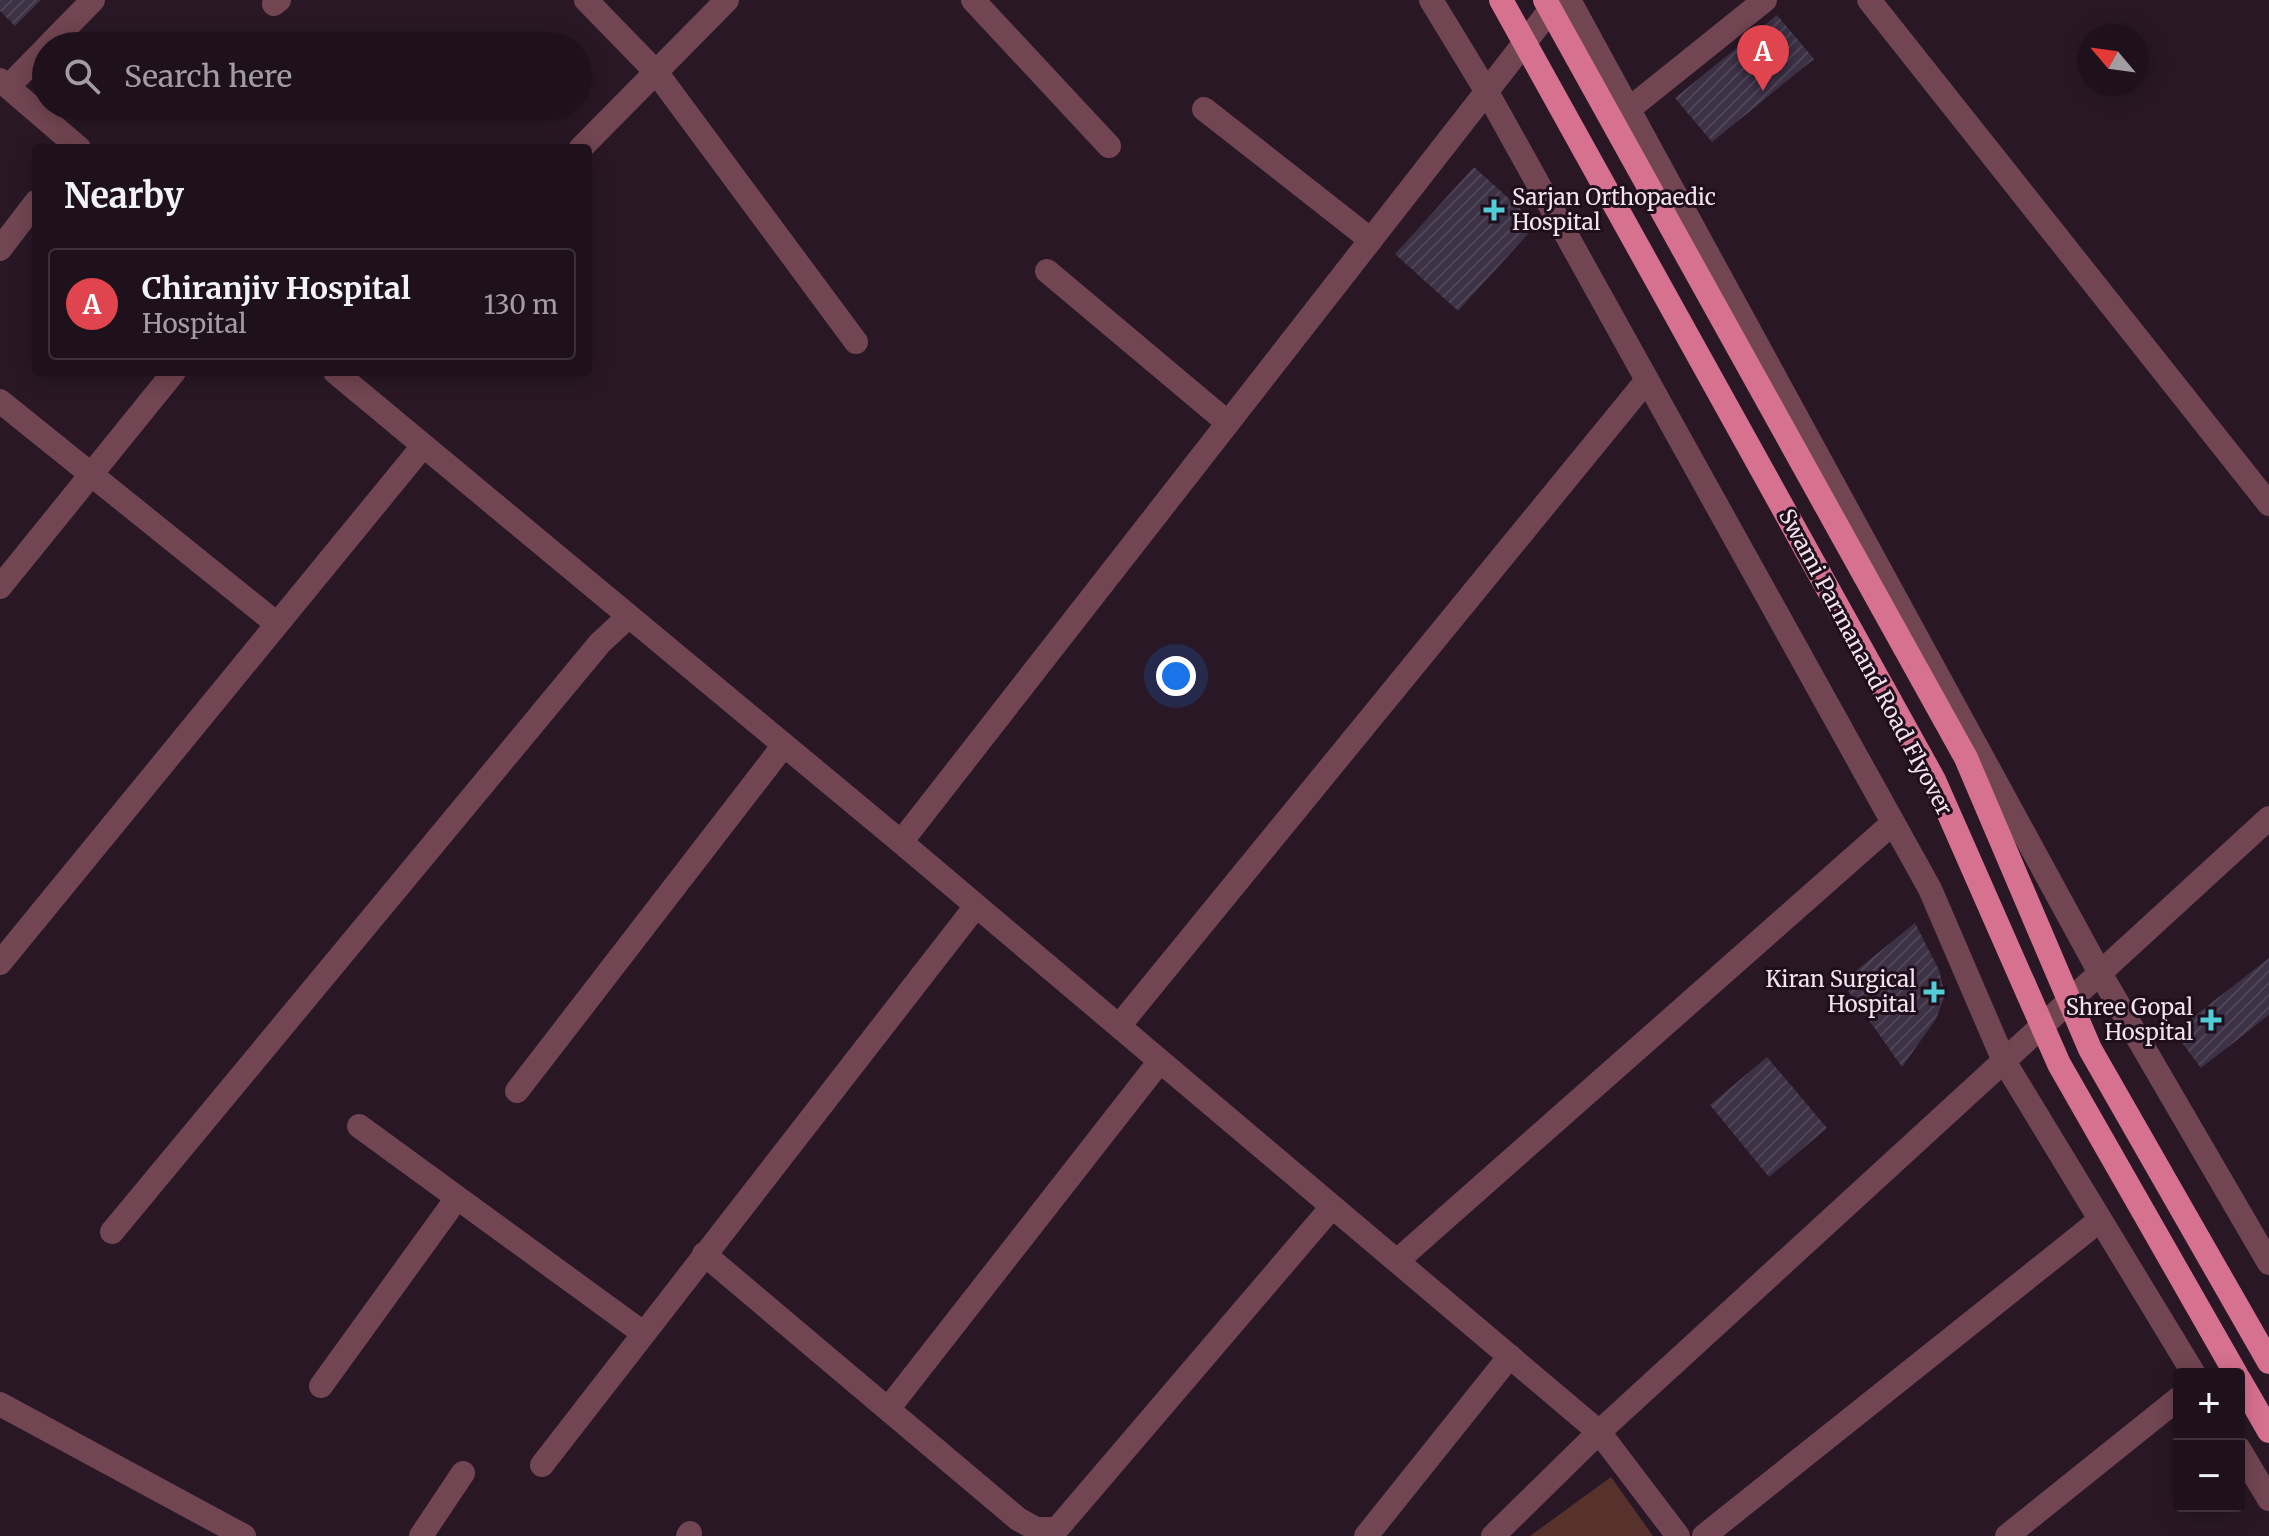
<!DOCTYPE html>
<meta charset="utf-8">
<style>
body{margin:0;font-family:Merriweather,serif;background:#271a25;color:#f1f3f6}
.controls{position:absolute;right:24px;bottom:24px;display:grid;overflow:hidden;border-radius:8px;box-shadow:0 4px 20px #0003}
.controls button{width:72px;height:72px;display:grid;place-items:center;padding:0;border:0;border-bottom:2px solid #3c313b;background:#1f111c;color:#f1f3f6;font:40px sans-serif}
.compass{position:absolute;left:2077px;top:24px;width:72px;height:72px;border-radius:50%;background:#1f111c;box-shadow:0 4px 20px #0003;rotate:299deg}
.you{position:absolute;left:1176px;top:676px;width:28px;height:28px;margin:-20px;border:6px solid #fff;border-radius:50%;background:#1a73e8;box-shadow:0 0 0 12px #1a73e833}
.badge{display:grid;place-items:center;width:52px;height:52px;border-radius:50%;background:#d93025;color:#fff;font-size:26px;font-weight:700}
.pin{position:absolute;translate:-50% -66px;filter:drop-shadow(0 2px 4px #0008)}
.pin::after{content:'';position:absolute;top:42px;width:28px;height:24px;background:inherit;clip-path:polygon(0 0,100% 0,50% 100%)}
.list{margin:0;padding:0;list-style:none}
h2{display:flex;justify-content:space-between;align-items:center;height:104px;margin:0;padding:0 32px;font-size:34px}
h2 small{font-size:26px;font-weight:400;color:#a19da3}
.list li{display:grid;grid-template-columns:52px 1fr auto;gap:24px;align-items:center;box-sizing:border-box;height:112px;margin:0 16px 16px;padding:0 16px;border:2px solid #3c313b;border-radius:8px}
.list b{display:block;font-size:30px;white-space:nowrap}
.list p{margin:0;font-size:26px;white-space:nowrap;color:#a19da3}
.list em{font-size:26px;font-style:normal;color:#a19da3}
.icon{flex:none;width:44px;height:44px;fill:none;stroke:currentColor;stroke-width:2;stroke-linecap:round;stroke-linejoin:round}
.map{position:relative;flex:none;width:2269px;height:1536px;overflow:hidden}
.search{position:absolute;background:#1f111c;box-shadow:0 4px 20px #0003;left:32px;top:32px;width:560px;height:88px;display:flex;align-items:center;gap:20px;box-sizing:border-box;padding:0 28px;border-radius:44px;color:#a19da3;font-size:30px}
.panel{position:absolute;background:#1f111c;box-shadow:0 4px 20px #0003;left:32px;top:144px;width:560px;height:232px;border-radius:8px}
.map>svg:first-child{display:block}
.green{fill:#57312c}
.building{fill:url(#building-hatch)}
.lines{fill:none;stroke-linecap:round;stroke-linejoin:round}
.minor{stroke:#714552;stroke-width:24}
.tertiary{stroke:#714552;stroke-width:24}
.trunk{stroke:#d67190;stroke-width:24}
.trunk-bridge{stroke:#d67190;stroke-width:24}
.poi-dot{fill:#52ccd6;stroke:#1f0e1b;stroke-width:3}
.labels{text-anchor:middle;dominant-baseline:central;stroke-width:6;stroke-linejoin:round;paint-order:stroke}
.poi-label{font-size:22px;fill:#f2e4ee;stroke:#1f0e1b;text-anchor:end}
.street-label{font-size:22px;fill:#f2e4ee;stroke:#1f0e1b}
</style>
<div class="map">
<svg width="2269" height="1536" viewBox="0 0 2269 1536">
<defs>
<pattern id="building-hatch" width="6" height="6" patternUnits="userSpaceOnUse" patternTransform="scale(2)"><rect width="6" height="6" fill="#3c3145"/><path d="M-1 1l2-2M0 6l6-6M5 7l2-2" fill="none" stroke="#4f4557"/></pattern>
</defs>
<rect width="100%" height="100%" fill="#291725"/>
<!-- green -->
<path class="green" d="M1611,1477L1653,1536H1530Z"/>
<!-- building -->
<path class="building" d="M0,0H41L15,26L0,11Z
M1777,15L1814,59L1712,142L1675,98Z
M1474,167L1537,224L1458,311L1395,254Z
M1915,923L1939,970L1945,995L1936,1019L1902,1067L1842,982Z
M2269,958V1015L2201,1068L2174,1032Z
M1767,1057L1827,1128L1769,1177L1710,1105Z"/>
<g class="lines">
<!-- minor -->
<path class="minor" d="M586,0L656,72L856,342
M973,0L1109,146
M1869,0L2269,504
M274,4L279,0
M48,46L93,0
M0,80L79,148
M8,87L46,48
M1204,109L1371,240
M1629,109L1765,0
M581,148L727,0
M0,249L36,202
M1047,271L1228,423
M335,372L901,842L1599,1432L1678,1536
M0,401L277,624
M0,587L174,372
M901,842L1558,0
M0,963L423,446
M1119,1026L1647,380
M517,1091L784,745
M359,1126L643,1333
M112,1232L600,643L628,617
M704,1254L1018,1519L1036,1529H1057L1332,1207
M1397,1261L1893,823
M321,1386L457,1198
M0,1404L244,1536
M888,1409L1160,1061
M542,1465L976,906
M421,1536L463,1473
M688,1536L690,1533
M1366,1536L1510,1356
M1493,1536L1599,1432L2269,818
M1704,1536L2100,1220
M2007,1536L2179,1398"/>
<!-- tertiary -->
<path class="tertiary" d="M1431,0L1487,92L1930,889L2004,1061L2194,1374
M1569,0L2100,973L2269,1263
M2239,1449L2269,1499"/>
<!-- trunk -->
<path class="trunk" d="M2239,1379L2269,1431"/>
<!-- trunk-bridge -->
<path class="trunk-bridge" d="M1501,0L1934,780L2059,1064L2236,1374
M1545,0L1966,758L2090,1049L2269,1362"/>
</g>
<!-- markers -->
<g class="poi-dot">
<path d="M1490 198h8v8h8v8h-8v8h-8v-8h-8v-8h8z"/>
<path d="M1930 980h8v8h8v8h-8v8h-8v-8h-8v-8h8z"/>
<path d="M2207 1008h8v8h8v8h-8v8h-8v-8h-8v-8h8z"/>
</g>
<g class="labels">
<!-- poi labels -->
<g class="poi-label">
<text x="1512" y="197" text-anchor="start">Sarjan Orthopaedic<tspan x="1512" dy="25">Hospital</tspan></text>
<text x="1916" y="979">Kiran Surgical<tspan x="1916" dy="25">Hospital</tspan></text>
<text x="2193" y="1007">Shree Gopal<tspan x="2193" dy="25">Hospital</tspan></text>
</g>
<!-- street labels -->
<g class="street-label">
<text transform="translate(1866 662) rotate(62)">Swami Parmanand Road Flyover</text>
</g>
</g>
</svg>
<div class="controls">
<button>+</button>
<button>−</button>
</div>
<svg class="compass" viewBox="-18 -18 36 36"><path d="M0-13l5 13h-10z" fill="#e53935"/><path d="M0 13l5-13h-10z" fill="#a19da3"/></svg>
<div class="you"></div>
<div class="pin badge" style="left:1763px;top:91px;background:#e0444e">A</div>
<div class="search"><svg class="icon" aria-label="search" viewBox="0 0 24 24"><circle cx="10" cy="10" r="6"/><path d="M15 15l6 6"/></svg>Search here</div>
<section class="panel">
<h2>Nearby<small></small></h2>
<ul class="list">
<li><span class="badge" style="background:#e0444e">A</span><div><b>Chiranjiv Hospital</b><p>Hospital</p></div><em>130 m</em></li>
</ul>
</section>
</div>
